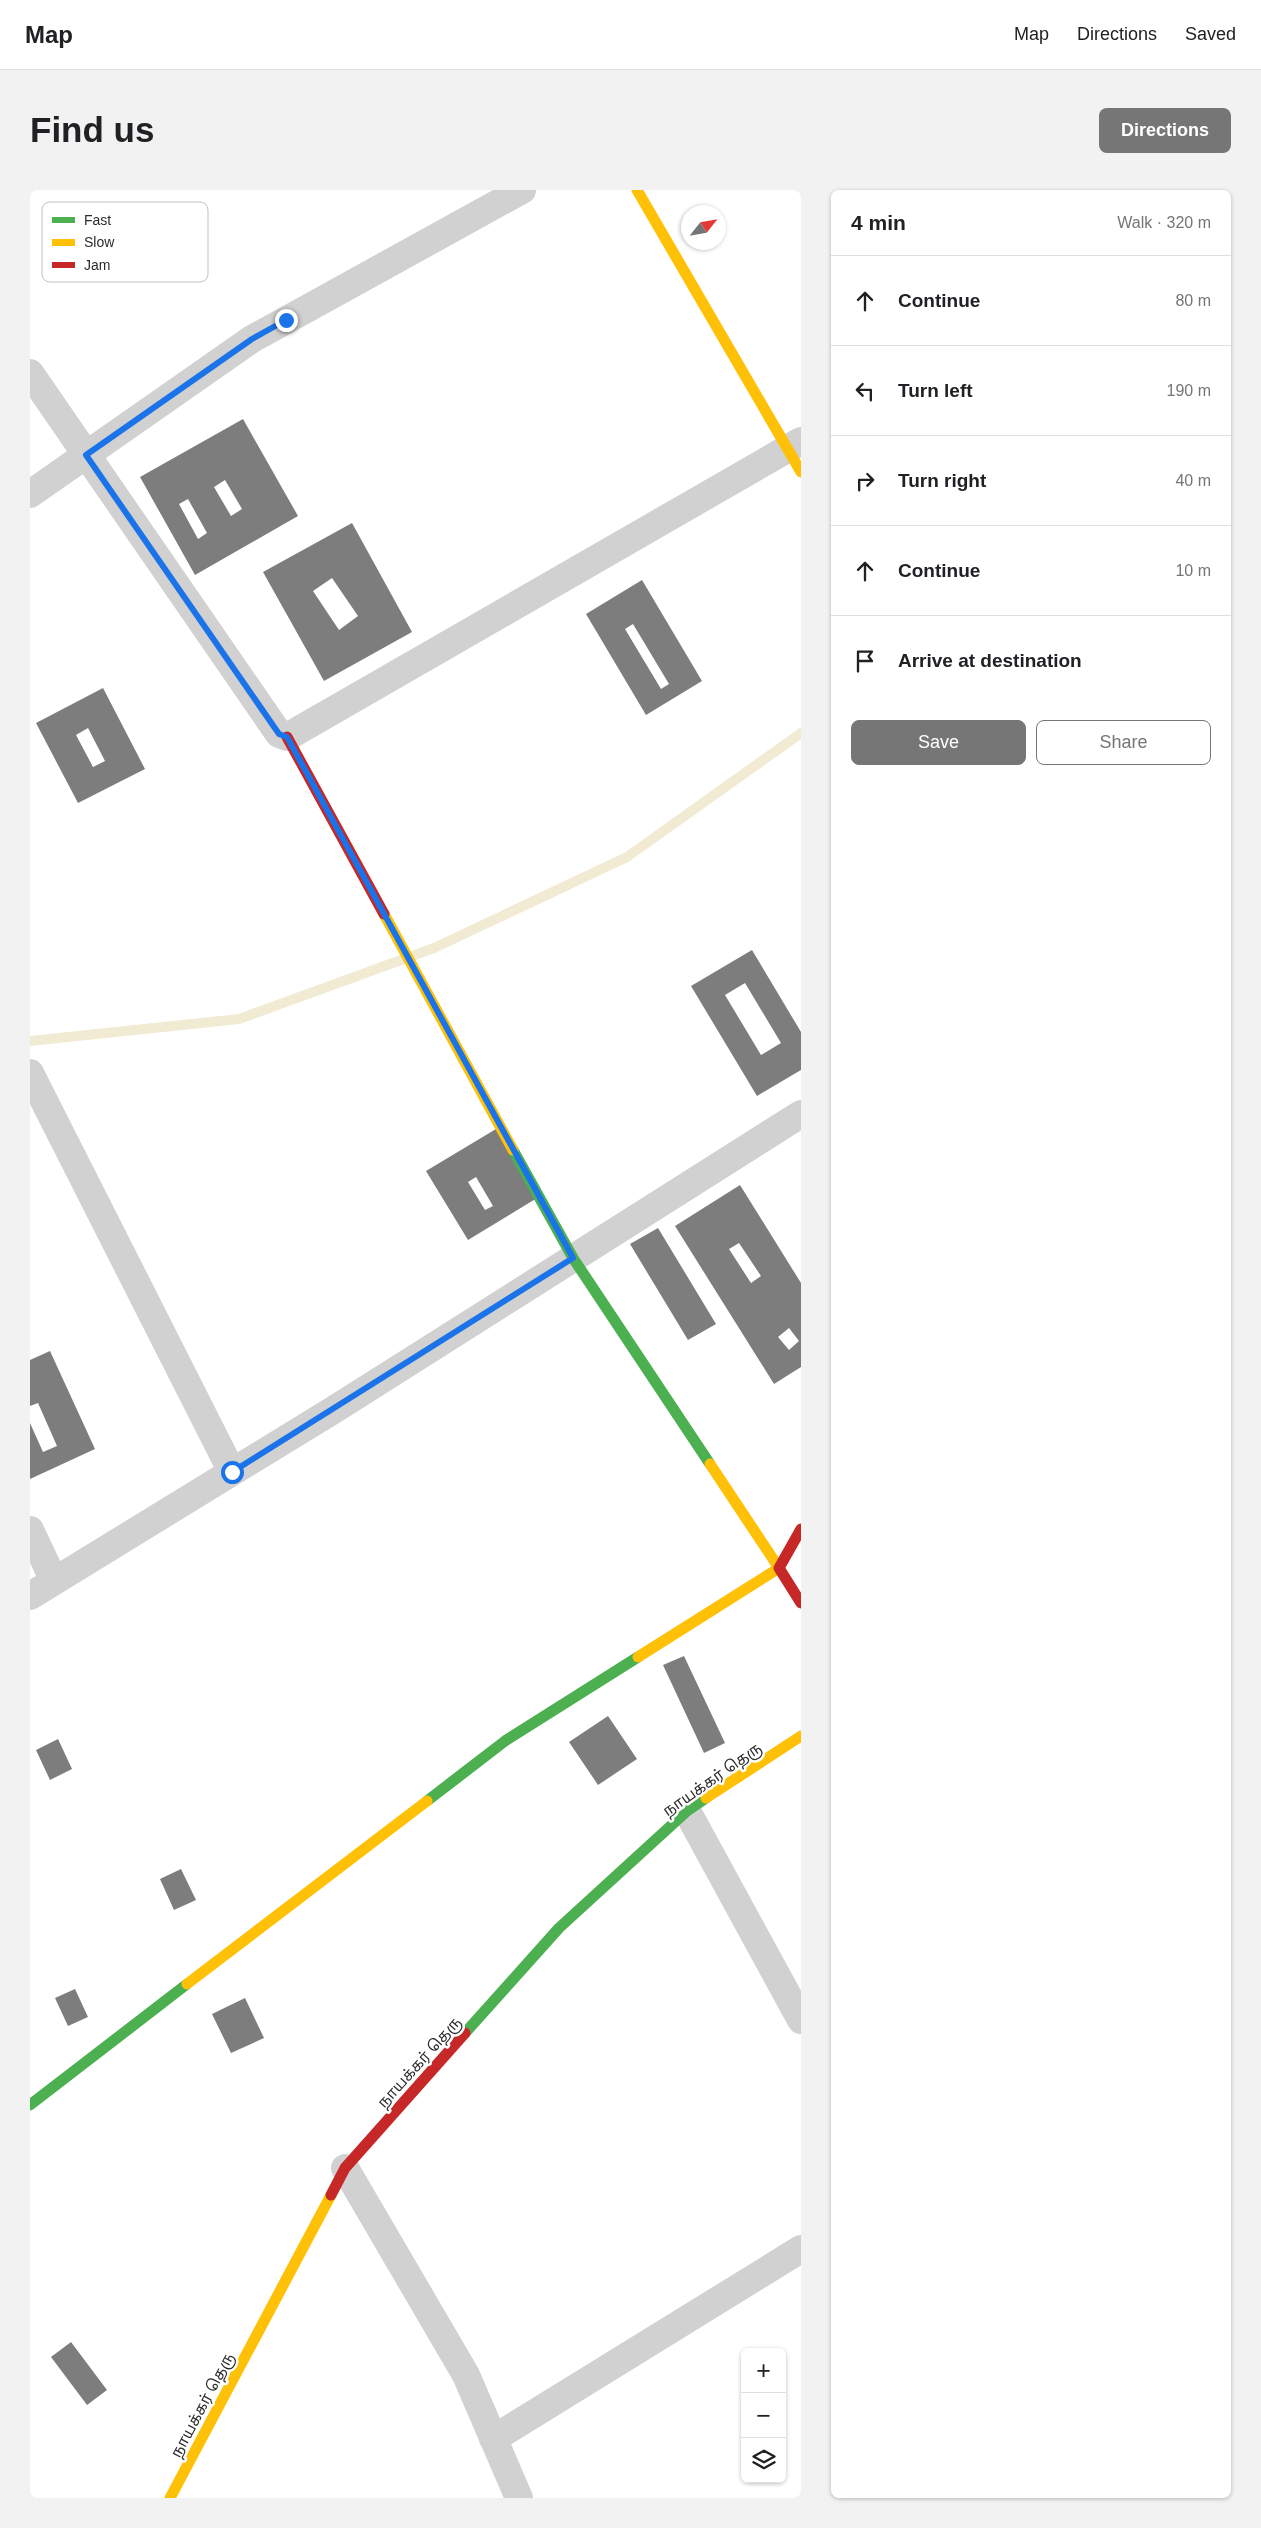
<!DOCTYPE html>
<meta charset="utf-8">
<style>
body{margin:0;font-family:Arial,"Noto Sans Tamil",sans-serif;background:#f2f2f2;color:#202124}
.controls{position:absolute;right:15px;bottom:15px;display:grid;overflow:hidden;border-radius:8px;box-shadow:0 1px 4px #0004}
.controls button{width:45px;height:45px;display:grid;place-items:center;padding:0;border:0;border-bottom:1px solid #e0e0e0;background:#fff;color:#202124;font:25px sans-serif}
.compass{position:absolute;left:651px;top:15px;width:45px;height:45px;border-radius:50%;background:#fff;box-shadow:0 1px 4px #0004;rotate:59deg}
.stop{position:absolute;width:15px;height:15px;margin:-11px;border:4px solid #1a73e8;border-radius:50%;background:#fff}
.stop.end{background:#1a73e8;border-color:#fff;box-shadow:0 1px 5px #0008}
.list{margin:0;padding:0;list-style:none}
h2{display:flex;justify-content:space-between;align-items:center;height:65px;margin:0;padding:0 20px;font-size:21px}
h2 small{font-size:16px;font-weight:400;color:#757577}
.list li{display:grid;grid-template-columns:32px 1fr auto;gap:15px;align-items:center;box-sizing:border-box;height:90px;padding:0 20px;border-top:1px solid #e0e0e0}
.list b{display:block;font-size:19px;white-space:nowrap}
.list em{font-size:16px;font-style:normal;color:#757577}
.actions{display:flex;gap:10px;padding:15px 20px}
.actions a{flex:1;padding:11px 0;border:1px solid #767676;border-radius:8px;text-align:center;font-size:18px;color:#767676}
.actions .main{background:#767676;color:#fff}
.icon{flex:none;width:28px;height:28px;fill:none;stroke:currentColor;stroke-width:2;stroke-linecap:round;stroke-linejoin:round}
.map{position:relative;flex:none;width:771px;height:2308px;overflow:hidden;border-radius:8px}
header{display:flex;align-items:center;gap:30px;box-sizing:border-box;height:70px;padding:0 25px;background:#fff;border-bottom:1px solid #e0e0e0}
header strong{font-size:24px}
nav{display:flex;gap:28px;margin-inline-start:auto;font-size:18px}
.intro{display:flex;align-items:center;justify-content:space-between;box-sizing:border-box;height:120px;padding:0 30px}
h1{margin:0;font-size:35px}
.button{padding:12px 22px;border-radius:8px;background:#767676;color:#fff;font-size:18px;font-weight:700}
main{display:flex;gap:30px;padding:0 30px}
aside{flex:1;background:#fff;border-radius:8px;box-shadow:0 1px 4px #0004}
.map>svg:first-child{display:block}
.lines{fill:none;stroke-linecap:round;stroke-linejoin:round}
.stream{stroke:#f2ebd4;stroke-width:10}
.building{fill:#7d7d7d;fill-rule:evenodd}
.street{stroke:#d1d1d1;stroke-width:28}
.fast{stroke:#4caf50;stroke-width:11}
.slow{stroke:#ffc107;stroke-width:11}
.jam{stroke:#c62828;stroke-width:11}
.route{stroke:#1a73e8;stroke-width:6}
.labels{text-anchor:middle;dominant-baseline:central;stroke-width:5;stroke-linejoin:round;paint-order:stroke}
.street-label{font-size:15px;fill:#2c2c2c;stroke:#fff}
.key{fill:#fff;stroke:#c0c0c0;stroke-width:1}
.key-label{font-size:14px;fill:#2c2c2c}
</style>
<header>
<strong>Map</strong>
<nav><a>Map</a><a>Directions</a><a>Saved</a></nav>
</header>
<div class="intro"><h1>Find us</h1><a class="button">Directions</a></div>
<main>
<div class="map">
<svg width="771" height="2308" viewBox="0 0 771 2308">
<rect width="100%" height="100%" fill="#fff"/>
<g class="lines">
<!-- stream -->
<path class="stream" d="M0,851L209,829L404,758L597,667L771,543"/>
</g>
<!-- building -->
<path class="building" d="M213,229L268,326L165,385L110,287ZM195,290L212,319L201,326L184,297ZM158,309L177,343L168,349L149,314Z
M322,333L382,442L294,491L233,382ZM302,388L328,426L309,440L283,401Z
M612,390L672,491L616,525L556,424ZM603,434L639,494L631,499L595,439Z
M73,498L115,579L48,613L6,533ZM58,538L75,571L63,577L46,545Z
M722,760L771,842V880L727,906L661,796ZM715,793L751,853L731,865L695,805Z
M466,939L507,1008L438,1050L396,981ZM446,987L463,1016L455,1020L438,992Z
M710,995L771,1093V1177L744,1194L645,1036ZM709,1053L731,1086L721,1093L699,1059ZM759,1138L769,1151L759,1160L748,1147Z
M628,1038L686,1134L658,1150L600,1054Z
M20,1161L65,1259L0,1289V1233L13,1262L27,1256L8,1213L0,1216V1170Z
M654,1466L695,1553L674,1563L633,1475Z
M578,1526L607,1569L568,1595L539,1552Z
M28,1549L42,1579L20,1590L6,1560Z
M151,1679L166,1710L144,1720L130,1689Z
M45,1799L58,1827L38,1836L25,1808Z
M215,1808L234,1848L201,1863L182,1824Z
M41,2152L77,2200L57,2215L21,2167Z"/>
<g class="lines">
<!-- street -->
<path class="street" d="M0,183L249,544L257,547L771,251
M0,304L222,149L492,0
M0,883L202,1282
M0,1340L24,1391
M0,1406L305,1219L771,924
M657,1621L771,1830
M315,1978L436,2185L489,2308
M463,2249L771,2059"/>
<!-- fast -->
<path class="fast" d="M483,960L543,1068L680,1274
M397,1611L475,1551L608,1467
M435,1843L529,1738L657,1621L676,1608
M0,1915L157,1794"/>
<!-- slow -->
<path class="slow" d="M607,0L771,282
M354,724L483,960
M608,1467L749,1378L680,1274
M676,1608L771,1546
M157,1794L397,1611
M140,2308L301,2005"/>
<!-- jam -->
<path class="jam" d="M257,547L354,724
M771,1339L749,1378L771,1413
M301,2005L315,1978L435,1843"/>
</g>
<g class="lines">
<!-- route -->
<path class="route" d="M202,1282L543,1068L257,547L249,544L56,265L222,149L256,130"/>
</g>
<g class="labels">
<!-- street labels -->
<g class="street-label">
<text transform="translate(682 1589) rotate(-35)">நாயக்கர் தெரு</text>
<text transform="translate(389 1872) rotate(-48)">நாயக்கர் தெரு</text>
<text transform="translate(172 2215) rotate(-62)">நாயக்கர் தெரு</text>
</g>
</g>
<!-- legend -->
<rect x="12" y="12" width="166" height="80" rx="8" class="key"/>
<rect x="22" y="27" width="23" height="6" fill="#4caf50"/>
<rect x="22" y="49" width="23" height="7" fill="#ffc107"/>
<rect x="22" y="72" width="23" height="6" fill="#c62828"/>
<g class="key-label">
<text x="54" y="35">Fast</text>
<text x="54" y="57">Slow</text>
<text x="54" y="80">Jam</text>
</g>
</svg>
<div class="controls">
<button>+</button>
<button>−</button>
<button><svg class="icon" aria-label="layers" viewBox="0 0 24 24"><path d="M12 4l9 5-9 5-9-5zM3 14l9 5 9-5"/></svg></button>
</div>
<svg class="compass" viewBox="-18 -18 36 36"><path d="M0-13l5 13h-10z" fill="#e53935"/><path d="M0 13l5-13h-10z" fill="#757577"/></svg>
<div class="stop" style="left:202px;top:1282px"></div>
<div class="stop end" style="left:256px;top:130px"></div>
</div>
<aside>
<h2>4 min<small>Walk · 320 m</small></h2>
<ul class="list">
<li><svg class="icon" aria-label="ahead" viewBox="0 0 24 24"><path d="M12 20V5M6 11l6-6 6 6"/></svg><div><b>Continue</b></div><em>80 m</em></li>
<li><svg class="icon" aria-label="left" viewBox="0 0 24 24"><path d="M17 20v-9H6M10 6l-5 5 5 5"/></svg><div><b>Turn left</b></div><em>190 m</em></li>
<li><svg class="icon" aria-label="right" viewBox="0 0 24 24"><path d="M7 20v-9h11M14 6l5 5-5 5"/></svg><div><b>Turn right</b></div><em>40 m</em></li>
<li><svg class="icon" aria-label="ahead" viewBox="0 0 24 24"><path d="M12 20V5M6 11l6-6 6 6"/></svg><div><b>Continue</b></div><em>10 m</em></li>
<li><svg class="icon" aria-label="arrive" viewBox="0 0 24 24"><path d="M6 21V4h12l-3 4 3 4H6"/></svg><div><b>Arrive at destination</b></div></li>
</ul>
<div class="actions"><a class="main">Save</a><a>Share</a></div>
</aside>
</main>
